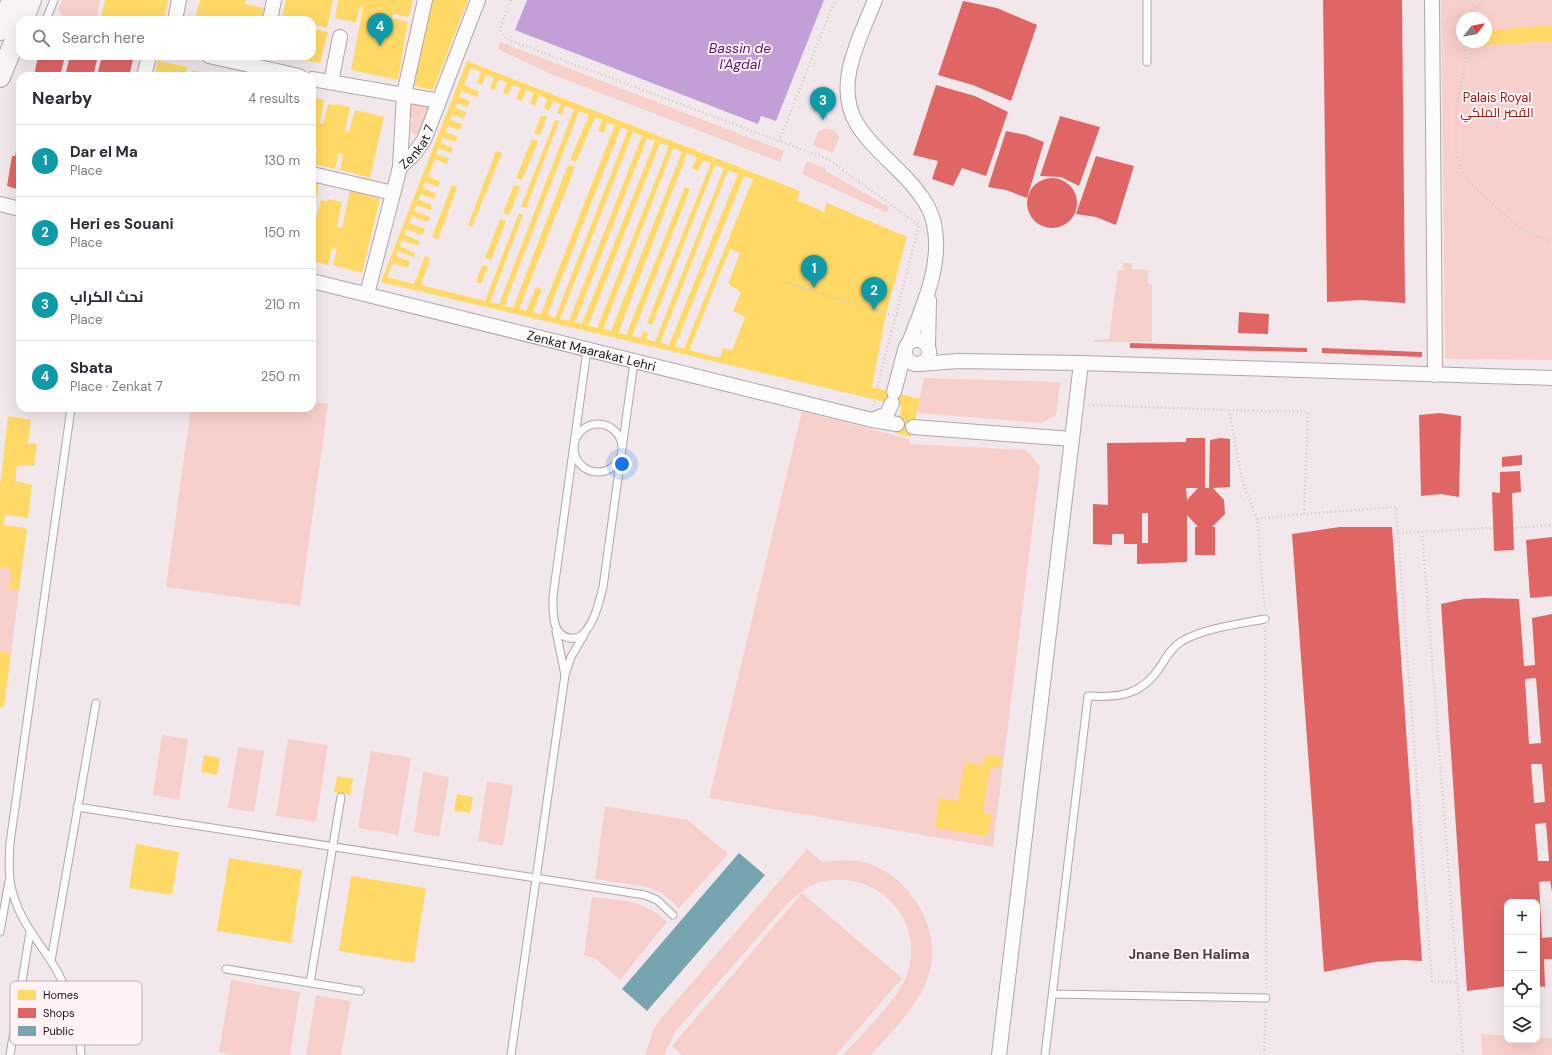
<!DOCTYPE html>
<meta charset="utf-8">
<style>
body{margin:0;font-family:"DM Sans",Cairo,sans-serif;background:#f7f7f7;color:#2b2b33}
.controls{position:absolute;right:12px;bottom:12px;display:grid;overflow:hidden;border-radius:8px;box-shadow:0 4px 16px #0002}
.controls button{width:36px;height:36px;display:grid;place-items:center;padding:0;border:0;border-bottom:1px solid #e1e1e2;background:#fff;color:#2b2b33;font:20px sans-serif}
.compass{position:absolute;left:1456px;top:12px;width:36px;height:36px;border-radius:50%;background:#fff;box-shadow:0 4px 16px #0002;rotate:59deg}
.you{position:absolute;left:622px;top:464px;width:14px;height:14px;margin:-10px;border:3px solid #fff;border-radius:50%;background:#1a73e8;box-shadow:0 0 0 6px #1a73e833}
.badge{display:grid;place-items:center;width:26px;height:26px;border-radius:50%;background:#d93025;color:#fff;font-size:13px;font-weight:700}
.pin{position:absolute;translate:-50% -33px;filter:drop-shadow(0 1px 2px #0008)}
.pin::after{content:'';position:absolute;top:21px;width:14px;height:12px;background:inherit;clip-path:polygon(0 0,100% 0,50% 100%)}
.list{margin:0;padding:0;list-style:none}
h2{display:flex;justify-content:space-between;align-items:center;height:52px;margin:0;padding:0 16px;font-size:17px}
h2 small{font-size:13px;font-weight:400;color:#7c7c81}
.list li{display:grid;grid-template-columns:26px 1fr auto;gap:12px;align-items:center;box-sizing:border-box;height:72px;padding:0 16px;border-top:1px solid #e1e1e2}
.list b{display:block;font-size:15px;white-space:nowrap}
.list p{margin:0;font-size:13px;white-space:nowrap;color:#7c7c81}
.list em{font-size:13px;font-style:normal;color:#7c7c81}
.icon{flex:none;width:22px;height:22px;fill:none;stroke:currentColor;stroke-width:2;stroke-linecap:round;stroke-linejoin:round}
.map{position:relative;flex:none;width:1552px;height:1055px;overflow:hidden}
.search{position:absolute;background:#fff;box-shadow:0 4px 16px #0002;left:16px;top:16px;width:300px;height:44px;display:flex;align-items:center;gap:10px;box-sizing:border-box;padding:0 14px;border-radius:12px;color:#7c7c81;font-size:15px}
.panel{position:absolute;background:#fff;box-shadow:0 4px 16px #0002;left:16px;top:72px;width:300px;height:340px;border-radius:12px}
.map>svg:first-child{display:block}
.green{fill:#f8d0cb;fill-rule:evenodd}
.water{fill:#c29fd7}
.homes{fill:#ffd966;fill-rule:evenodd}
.shops{fill:#e06666;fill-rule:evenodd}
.public{fill:#76a5af}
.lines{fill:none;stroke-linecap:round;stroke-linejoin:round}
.service-casing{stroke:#aea6a9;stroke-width:9}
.minor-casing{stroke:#aea6a9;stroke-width:16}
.secondary-casing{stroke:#aea6a9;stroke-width:22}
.path{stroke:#cdcaca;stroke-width:2.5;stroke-dasharray:1 3;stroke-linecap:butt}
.service{stroke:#fdfcfc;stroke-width:7}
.minor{stroke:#fdfcfc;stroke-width:14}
.secondary{stroke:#f8f3f4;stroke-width:20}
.labels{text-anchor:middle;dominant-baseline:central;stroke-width:4;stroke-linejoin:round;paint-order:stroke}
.park-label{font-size:13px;fill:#962516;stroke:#fff3f8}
.street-label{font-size:13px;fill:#191315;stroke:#fff3f8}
.water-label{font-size:14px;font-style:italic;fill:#541774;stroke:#fff3f8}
.neighbourhood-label{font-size:14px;font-weight:bold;fill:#483a40;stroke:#fff3f8}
.key{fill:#fff3f8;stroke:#bab0b4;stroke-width:1}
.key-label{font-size:11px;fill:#191315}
</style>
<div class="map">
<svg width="1552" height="1055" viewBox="0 0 1552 1055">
<rect width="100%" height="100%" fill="#f2e8ec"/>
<!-- green -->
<path class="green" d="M62,0H100L96,20L61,15L58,9Z
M1441,0H1552V360L1445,359ZM1462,18H1486V42H1462Z
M500,42L784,151L780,162L551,74L498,49Z
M423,99L431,107L423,121L425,123L421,134C414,136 410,133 409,127L413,120L409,115V104L412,101Z
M825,128L835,131L839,137L833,153L813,145L818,132Z
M807,161L826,169V171L889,207L887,213L802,174Z
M1123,263H1132V269L1148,270V283L1152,285V342H1093L1094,340L1109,339L1118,271L1123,270Z
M924,378L1060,382L1056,415L1042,423L917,413Z
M312,402L328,404L300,606L166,587L191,408H312Z
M802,411L909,439L910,444L1026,450L1040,466L993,847L709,798Z
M0,567L11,569L10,589L19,590L11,654L0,651Z
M162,735L188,739L179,800L153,795Z
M288,739L328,745L316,822L276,816Z
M238,747L264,751L254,812L228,808Z
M371,751L411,758L398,835L358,828Z
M423,772L449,777L439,837L414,832Z
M487,781L513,785L503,846L478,841Z
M605,806L688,820L728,854L679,908L662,893L648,887L595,879Z
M807,849L822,862C839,860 859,858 875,866C915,884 943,933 928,977C917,1008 892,1031 871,1055H843C860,1036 897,1000 906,977C927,923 881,871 825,881C810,883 798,894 787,904L676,1031L664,1055H645L653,1030L664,1015Z
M802,893L902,978L836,1055H682L672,1046Z
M592,897C624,901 642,899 667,922L620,980L596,959L584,955Z
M231,980L300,992L290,1055H234L219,1052Z
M316,995L351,1001L341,1055H306Z
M1481,1034L1507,1036V1040H1537V1037L1552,1038V1055H1482Z"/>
<!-- water -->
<path class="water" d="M527,0H824L776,121L761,116L758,124L515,30Z"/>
<!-- homes -->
<path class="homes" d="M105,0H168L164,20H114L101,17Z
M200,0H246L245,4L264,8L261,20H195Z
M286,0H333L327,28L312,24V20H281Z
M338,0H413L409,17L393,14L392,18L408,22L398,80L351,70L363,7L360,6L356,23L335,18Z
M432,0H468L433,90L414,86Z
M1552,25V41L1474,46V42H1486V31Z
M312,29L328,32L320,63L289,57L312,56Z
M158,61L187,67L185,76H154Z
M467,61L800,191L797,200L824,212L827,203L907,237L886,314L872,387L920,399L911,437L895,433L902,406L381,282ZM471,68L481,72L477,83L482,85L486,75L494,78L490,88L494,90L499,79L507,83L503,93L508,95L512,85L521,88L516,99L522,101L526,90L534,93L530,103L535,106L539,95L547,99L544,108L549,111L553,101L561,104L557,113L562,115L565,106L574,109L499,304L490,302L523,215L519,213L485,301L421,285L430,258L425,256L414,284L387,277L393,263L408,268L410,262L396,256L398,251L413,257L415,253L400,246L402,240L418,246L420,242L404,234L407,229L423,235L425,229L409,223L412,216L428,222L430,217L414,211L416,205L430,210L432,205L418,199L421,194L434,199L436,194L423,188L425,182L438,187L440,182L428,176L435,159L447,164L449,159L436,154L439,148L451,153L453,148L441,143L443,137L455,142L457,136L445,132L448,126L459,130L462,124L450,120L452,114L464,119L466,112L455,108L457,103L468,107L470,101L459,97L462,91L477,97L479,92L464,85ZM579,111L589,115L570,160L576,162L595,117L602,120L598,131L604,133L607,122L615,125L541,314L533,312L542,289L536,287L526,311L519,309L575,167L568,165L513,308L504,306ZM621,127L628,130L555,318L547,315ZM633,132L642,136L569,321L560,319ZM647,138L655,141L582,324L575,322ZM660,143L669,146L597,328L588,326ZM673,148L682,152L611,331L603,329ZM687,153L697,157L692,168L697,171L703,160L711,163L647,323L652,325L715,165L724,168L655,342L646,339L648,333L643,331L641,338L632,336L690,189L685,187L626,335L618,333ZM728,170L738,174L669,345L660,343ZM744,176L753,179L684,349L675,346ZM730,249L740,253L728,284L741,292L733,311L745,317L732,351L723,348L720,358L689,350Z
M192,70L213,75V76H191Z
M312,97L324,100L320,123L323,124L328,104L335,105V104L350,107L345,131L349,132L355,110L384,117L370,178L340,170L343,155L339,153L335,169L314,164L317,148L313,147L312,150Z
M541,116L547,117L540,135L534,133Z
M555,120L559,121L526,208L521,207Z
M532,139L538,141L522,180L516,178Z
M496,151L502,153L472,227L468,225Z
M312,182L319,184L313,214H312Z
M452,185L457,187L438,240L432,237Z
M514,185L520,187L509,215L503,213Z
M350,190L366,193L365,195L380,199L362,273L333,265L337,249L332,248L328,265L312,261V221L315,222L321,200L327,202L328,199L342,202L337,227L342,228Z
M500,219L506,221L491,260L485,258Z
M482,265L488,267L481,284L476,282Z
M8,416L31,420L28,443L37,444L34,466L17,465L15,481L32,485L28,518L5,515L4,525L25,528L27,530L19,590L10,589L11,569L0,567V487Z
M0,651L11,654L4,707H0Z
M204,755L220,758L217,775L201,772Z
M985,755L1002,757L1000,768L990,767L983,813L992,814L988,836L935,828L939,798L958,801L965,762L983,765Z
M337,776L353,778L350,795L334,792Z
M457,794L473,797L470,813L454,811Z
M136,844L179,852L172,895L129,888Z
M229,858L302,870L291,943L217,931Z
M351,876L426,888L414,963L339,951Z"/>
<!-- shops -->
<path class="shops" d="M1323,0H1402L1405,303L1361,300L1327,302Z
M963,1L997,8L1037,25L1011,101L973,85L938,75Z
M38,56H65L60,76H34Z
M70,56H81L97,60L93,76H65Z
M102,56H134L129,76H97Z
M936,85L975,96L1008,112L986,176L962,168L953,186L932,179L938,161L913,155Z
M1060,116L1100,127L1079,186L1061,177L1040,176Z
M1006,131L1026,135L1044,142L1027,198L1006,190L988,187Z
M18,142H20V190L7,186L12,156H15Z
M1096,156L1134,166L1116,225L1096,217L1076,214Z
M1027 203a25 25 0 1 1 50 0a25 25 0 1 1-50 0Z
M1239,312L1269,314L1268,334L1238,333Z
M1130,343L1307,348V352L1130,348Z
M1322,348L1422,352V357L1322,353Z
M1440,413L1461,416L1459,497L1441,494L1421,496L1419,415Z
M1186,438H1205V488H1209L1210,440L1220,438L1230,439V487L1213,488L1224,500L1225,514L1212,527H1215V555H1195V527H1198L1187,515V562L1137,564V544H1124V534H1112V545L1093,544V504L1108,505L1107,443L1186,442ZM1186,488H1198L1187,500ZM1142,513H1148V543H1142Z
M1522,455V465L1502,467V457Z
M1520,471L1521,492L1512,493L1514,550L1494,551L1492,492L1500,493V472Z
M1340,527H1392L1422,961L1403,960L1374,962L1324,972L1292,534Z
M1552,537V596L1530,598L1526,540Z
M1484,598L1519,599L1524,666L1535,665L1532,618L1552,614V892L1550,881L1539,882L1542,938L1552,937V959H1544L1545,987L1537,986V902H1507V986L1467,991L1441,604L1464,599ZM1536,678L1541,743L1529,744L1525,679ZM1531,764H1542L1545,802L1534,803ZM1546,823L1549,861H1538L1535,824Z"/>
<!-- public -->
<path class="public" d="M739,853L765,875L647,1011L622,989Z"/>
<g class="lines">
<defs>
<path id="service" d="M1147,0V62
M46,20L54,0
M587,350L553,596C553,610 551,636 570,638C575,639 581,637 584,633C595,621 599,602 603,587L634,362
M71,408L10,843C9,861 8,877 13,894C20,918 33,935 47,955C68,985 79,1019 81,1055
M574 448a24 24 0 1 1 48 0a24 24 0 1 1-48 0Z
M556,631L565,675L571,657L584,635
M77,807L645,895L657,900L673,915
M0,932L9,881
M51,961L96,703
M226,969L360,991
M310,983L341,797
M1053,994L1266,998
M10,1055L30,932
M511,1055L565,675
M1045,1055L1088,696C1119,698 1142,695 1160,667C1166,658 1172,647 1182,641C1205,628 1239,624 1265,619"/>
<g id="minor">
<path d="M875,0C860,38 833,85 857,124C869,144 890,161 906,178C919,192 933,209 935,230C941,269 922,308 909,343"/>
<path d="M1432,0L1435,375"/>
<path d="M175,20L179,0"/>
<path d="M270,20L274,0"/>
<path d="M209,56L299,76"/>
<path d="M144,76L149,56"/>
<path d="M312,79L439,101"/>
<path d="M331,82L340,37"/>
<path d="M400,167L404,94L425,0"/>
<path d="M312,174L393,193"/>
<path d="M0,204L20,209"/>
<path id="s1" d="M312,281L872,420L897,424"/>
<path id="s2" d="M367,294L400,167L413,155L424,140L478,0"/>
<circle cx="917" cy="352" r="12"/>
<path d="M928,346L929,300"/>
<path d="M920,364L958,361L1081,363L1552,378"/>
<path d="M894,392L905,350"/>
<path d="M872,420L887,414L892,403"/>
<path d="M913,427L1072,439"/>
<path d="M999,1055L1081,363"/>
</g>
<path id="secondary" d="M23,20L31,0
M0,30L12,0
M0,77L20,28"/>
</defs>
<!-- service casing -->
<use href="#service" class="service-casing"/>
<!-- minor casing -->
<use href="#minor" class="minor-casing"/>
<!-- secondary casing -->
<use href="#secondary" class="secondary-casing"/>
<!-- path -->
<path class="path" d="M511,0L501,25V31L506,39L828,159L919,225L877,388
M1470,18L1473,11L1485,0
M1466,42L1464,74L1456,108V153L1465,177L1480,193L1522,230L1552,242
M779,141L835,0
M781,281L886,314L897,315
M1089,405L1229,410L1242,480L1257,519L1265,610
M873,406L875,399
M1229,410L1308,412L1304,514L1396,507L1432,982H1458
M1257,519L1304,514
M1513,528L1552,525
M1422,532L1463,1055
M1398,533L1493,528
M1265,627L1266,990
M1264,1055L1266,1007"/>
<!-- service -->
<use href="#service" class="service"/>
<!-- minor -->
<use href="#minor" class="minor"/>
<!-- secondary -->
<use href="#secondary" class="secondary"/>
</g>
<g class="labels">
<!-- park labels -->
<g class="park-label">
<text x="1497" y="97">Palais Royal<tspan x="1497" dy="15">القصر الملكي</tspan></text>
</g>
<!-- street labels -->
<g class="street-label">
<text stroke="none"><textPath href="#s2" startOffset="158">Zenkat 7</textPath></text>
<text stroke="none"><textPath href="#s1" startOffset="288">Zenkat Maarakat Lehri</textPath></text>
</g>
<!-- water labels -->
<g class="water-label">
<text x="740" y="48">Bassin de<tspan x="740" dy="16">l'Agdal</tspan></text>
</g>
<!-- neighbourhood labels -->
<g class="neighbourhood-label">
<text x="1189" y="954">Jnane Ben Halima</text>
</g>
</g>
<!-- legend -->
<rect x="10" y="981" width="132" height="64" rx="6" class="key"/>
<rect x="18" y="990" width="18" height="10" fill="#ffd966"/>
<rect x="18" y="1008" width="18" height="10" fill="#e06666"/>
<rect x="18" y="1026" width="18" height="10" fill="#76a5af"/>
<g class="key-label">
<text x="43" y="999">Homes</text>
<text x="43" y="1017">Shops</text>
<text x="43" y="1035">Public</text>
</g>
</svg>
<div class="controls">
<button>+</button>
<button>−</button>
<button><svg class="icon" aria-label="locate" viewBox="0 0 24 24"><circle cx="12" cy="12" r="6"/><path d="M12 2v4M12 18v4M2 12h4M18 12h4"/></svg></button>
<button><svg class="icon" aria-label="layers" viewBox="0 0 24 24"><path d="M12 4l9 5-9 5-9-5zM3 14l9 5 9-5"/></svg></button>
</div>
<svg class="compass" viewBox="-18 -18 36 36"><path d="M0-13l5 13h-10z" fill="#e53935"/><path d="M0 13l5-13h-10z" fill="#7c7c81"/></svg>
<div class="you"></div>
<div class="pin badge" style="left:814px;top:288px;background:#0f9aa8">1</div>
<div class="pin badge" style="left:874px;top:310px;background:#0f9aa8">2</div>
<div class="pin badge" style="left:823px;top:120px;background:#0f9aa8">3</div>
<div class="pin badge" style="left:380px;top:46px;background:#0f9aa8">4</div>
<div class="search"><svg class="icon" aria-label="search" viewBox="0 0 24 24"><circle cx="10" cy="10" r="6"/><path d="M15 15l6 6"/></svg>Search here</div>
<section class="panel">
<h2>Nearby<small>4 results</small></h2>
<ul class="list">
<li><span class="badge" style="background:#0f9aa8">1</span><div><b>Dar el Ma</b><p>Place</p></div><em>130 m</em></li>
<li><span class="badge" style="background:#0f9aa8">2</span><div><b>Heri es Souani</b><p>Place</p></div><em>150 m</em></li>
<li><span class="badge" style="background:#0f9aa8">3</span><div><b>نحث الكراب</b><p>Place</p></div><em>210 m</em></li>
<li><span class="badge" style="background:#0f9aa8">4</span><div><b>Sbata</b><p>Place · Zenkat 7</p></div><em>250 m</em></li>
</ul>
</section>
</div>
